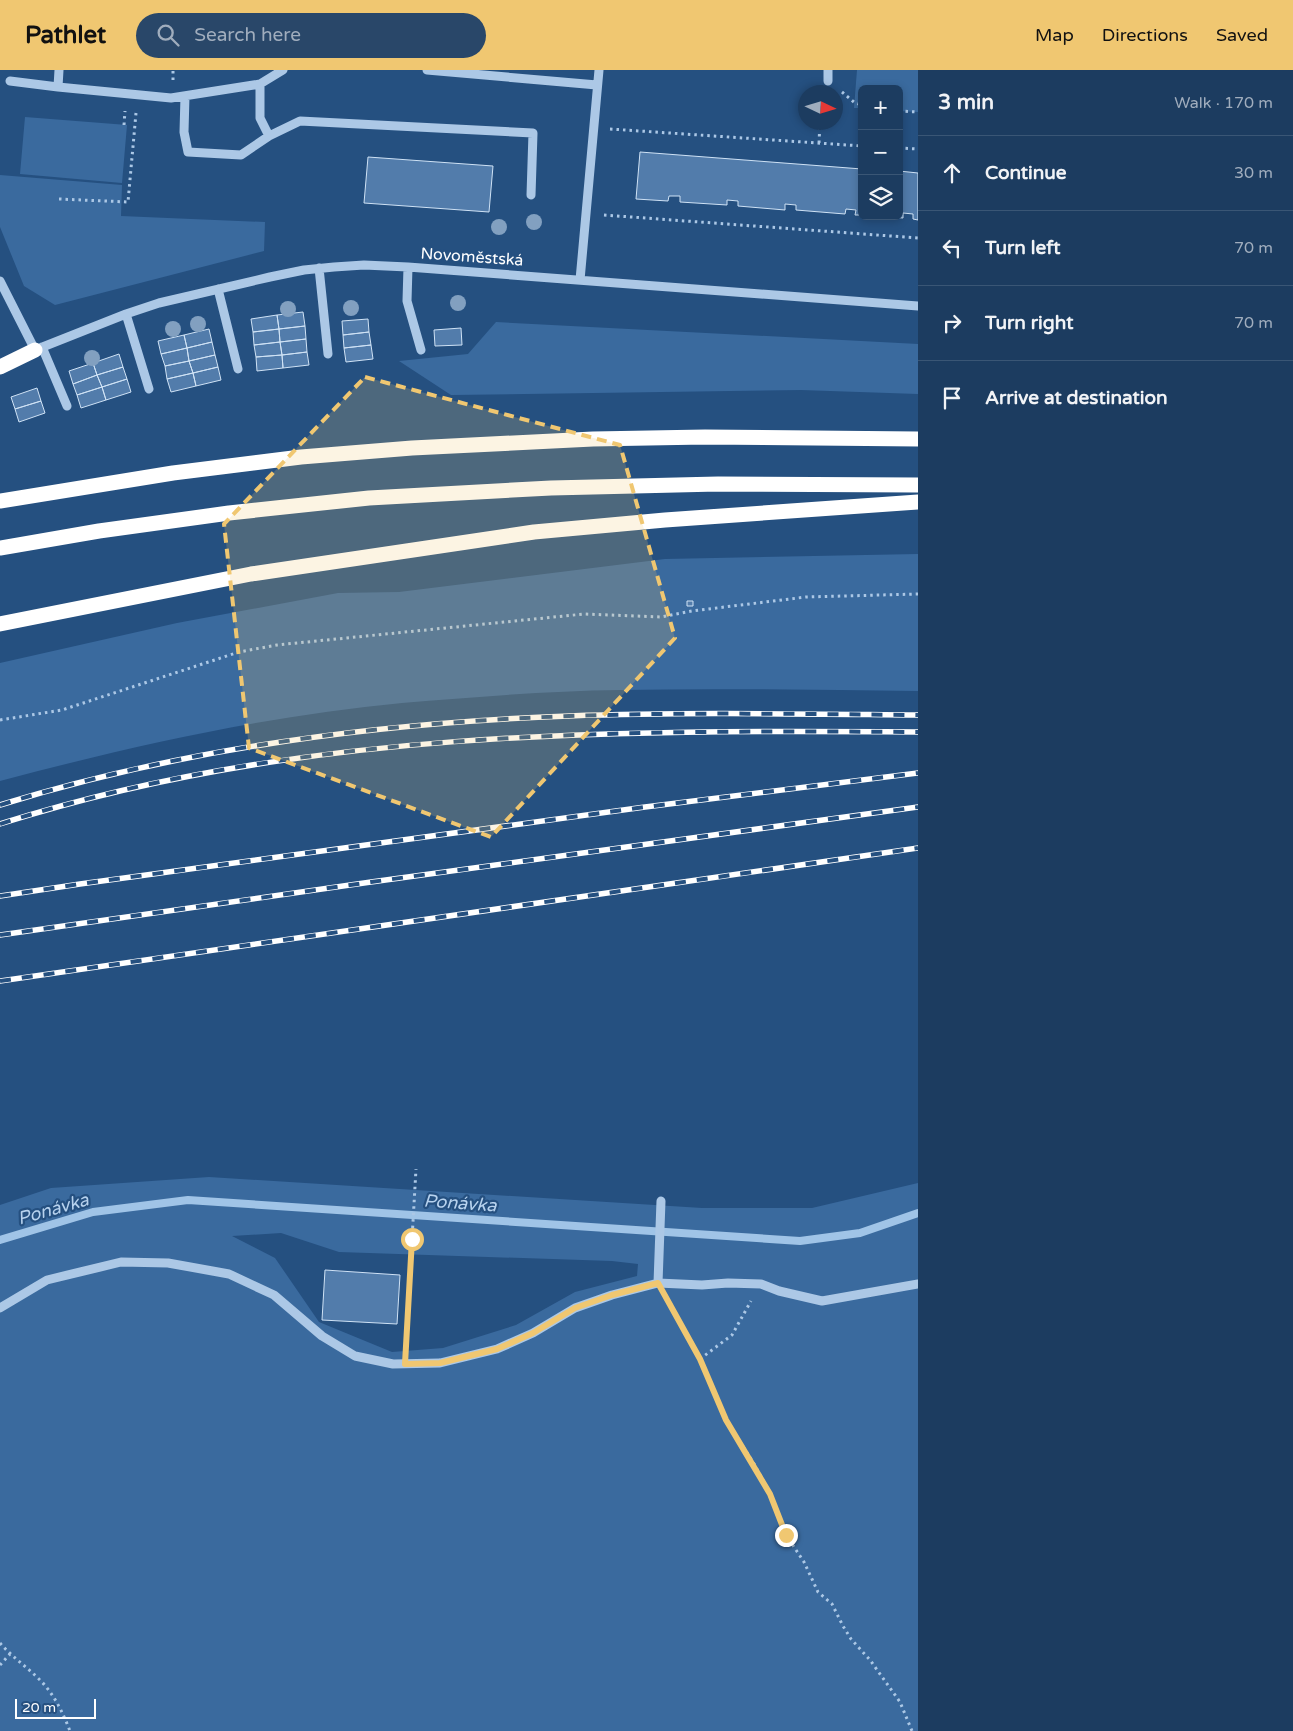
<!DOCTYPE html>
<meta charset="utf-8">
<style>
body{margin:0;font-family:"Varela Round",sans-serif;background:#294769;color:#f1f3f6}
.controls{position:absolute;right:15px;top:15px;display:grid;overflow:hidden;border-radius:8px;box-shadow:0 2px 8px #0003}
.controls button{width:45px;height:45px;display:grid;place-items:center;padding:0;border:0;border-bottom:1px solid #3a5675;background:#1c3c60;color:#f1f3f6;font:25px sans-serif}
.compass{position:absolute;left:798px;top:15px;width:45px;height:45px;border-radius:50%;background:#1c3c60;box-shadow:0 2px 8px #0003;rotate:94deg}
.scale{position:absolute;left:15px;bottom:12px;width:81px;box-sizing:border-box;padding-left:5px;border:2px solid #fff;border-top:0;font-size:14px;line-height:18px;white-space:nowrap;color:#fff;-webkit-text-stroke:4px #255080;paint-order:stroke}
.stop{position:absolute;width:15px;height:15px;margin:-11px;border:4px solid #f0c771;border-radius:50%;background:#fff}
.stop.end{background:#f0c771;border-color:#fff;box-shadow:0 1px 5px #0008}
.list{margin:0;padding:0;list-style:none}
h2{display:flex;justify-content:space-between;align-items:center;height:65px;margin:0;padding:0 20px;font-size:21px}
h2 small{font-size:16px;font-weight:400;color:#a0adbd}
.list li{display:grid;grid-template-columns:32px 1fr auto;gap:15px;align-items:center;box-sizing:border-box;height:75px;padding:0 20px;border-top:1px solid #3a5675}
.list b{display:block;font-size:19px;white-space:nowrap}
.list em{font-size:16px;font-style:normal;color:#a0adbd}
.icon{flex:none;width:28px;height:28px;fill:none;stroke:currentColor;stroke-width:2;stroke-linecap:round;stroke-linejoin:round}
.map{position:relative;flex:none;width:918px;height:1661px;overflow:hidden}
header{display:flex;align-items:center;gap:30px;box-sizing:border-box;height:70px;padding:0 25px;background:#f0c771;color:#111}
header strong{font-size:24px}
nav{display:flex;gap:28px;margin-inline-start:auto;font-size:18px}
.search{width:350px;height:45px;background:#294769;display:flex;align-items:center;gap:12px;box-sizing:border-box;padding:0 18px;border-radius:28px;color:#a0adbd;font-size:19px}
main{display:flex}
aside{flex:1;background:#1c3c60}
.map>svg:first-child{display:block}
.green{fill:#3a6a9e;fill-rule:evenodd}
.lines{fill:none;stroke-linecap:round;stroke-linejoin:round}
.stream{stroke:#a0c4e7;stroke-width:8}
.building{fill:#527cab;stroke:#cfe2f5}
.path{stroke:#acc8e6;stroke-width:3;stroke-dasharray:2.5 4;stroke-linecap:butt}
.minor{stroke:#acc8e6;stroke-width:9}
.highway{stroke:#fff;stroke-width:15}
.rail-casing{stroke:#fff;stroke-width:5.5}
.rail{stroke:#255080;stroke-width:4;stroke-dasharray:11;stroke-linecap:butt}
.tree{fill:#82a0c0}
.route{stroke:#f0c771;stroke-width:6}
.marked{fill:#f0c771;fill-opacity:0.2;stroke:#f0c771;stroke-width:4;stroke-dasharray:10 6;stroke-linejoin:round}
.labels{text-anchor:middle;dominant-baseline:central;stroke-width:4.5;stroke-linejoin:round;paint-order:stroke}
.street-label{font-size:16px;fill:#fff;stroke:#255080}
.water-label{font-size:18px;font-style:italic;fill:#b7d2ee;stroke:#255080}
</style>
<header>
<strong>Pathlet</strong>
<div class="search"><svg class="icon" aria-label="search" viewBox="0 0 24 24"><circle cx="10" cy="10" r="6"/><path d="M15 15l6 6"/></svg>Search here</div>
<nav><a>Map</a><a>Directions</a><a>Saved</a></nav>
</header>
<main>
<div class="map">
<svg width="918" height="1661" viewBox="0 0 918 1661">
<rect width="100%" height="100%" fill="#255080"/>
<!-- green -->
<path class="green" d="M857,0H918V42L899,41V19H862V38H854Z
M25,47L127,55L122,113L20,104Z
M0,105L122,115L121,146L265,152L264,181L55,235L24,216L0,157Z
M496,252L918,274V324L801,320L451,325L399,291L468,284Z
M918,484V621C819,620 719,618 620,620C547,621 474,627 402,633C265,646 132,676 0,711V593L177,553L338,523L399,522L665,489Z
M209,1107L702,1138H812L918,1113V1661H0V1135L51,1118ZM281,1163L339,1182L612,1191L638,1194L637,1206L575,1222L516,1255L443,1278L392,1282L319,1252L275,1188L232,1166Z"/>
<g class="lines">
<!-- stream -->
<path class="stream" d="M0,1170L93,1142L188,1130L800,1171L860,1163L918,1143"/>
</g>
<!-- building -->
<path class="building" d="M640,82L862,99V145H855L856,140L846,139L845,144L796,140V135L785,134V140L738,136V131L727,130V135L680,132V126H669L668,131L636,129Z
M368,87L493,96L489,142L364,133Z
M899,101L918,103V150L913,149V144L903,143V148L878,146H899Z
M303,242L305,256L279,259L277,245Z
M277,245L279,259L253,262L251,249Z
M368,249L369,262L343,265L342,251Z
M305,256L306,269L280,272L279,259Z
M461,258L462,275L435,276L434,260Z
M209,259L212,272L187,278L184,265Z
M279,259L280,272L254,275L253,262Z
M369,262L371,275L344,278L343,265Z
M184,265L187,278L161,284L158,271Z
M306,269L307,282L282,285L280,272Z
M212,272L215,285L189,291L187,278Z
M280,272L282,285L256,287L254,275Z
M371,275L373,289L346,292L344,278Z
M187,278L189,291L165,296L161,284Z
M307,282L309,295L283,298L282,285Z
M119,284L123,297L97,305L93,293Z
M215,285L218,297L193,303L189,291Z
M282,285L283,298L257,301L256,287Z
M189,291L193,303L167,309L165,296Z
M93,293L97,305L73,314L69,301Z
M123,297L127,309L102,317L97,305Z
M218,297L221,310L196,316L193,303Z
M193,303L196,316L171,322L167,309Z
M97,305L102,317L77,325L73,314Z
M127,309L131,322L106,330L102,317Z
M102,317L106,330L81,338L77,325Z
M37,318L41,331L15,339L11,327Z
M41,331L45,343L19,352L15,339Z
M687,531H693V536H687Z
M325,1200L400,1205L397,1254L322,1250Z"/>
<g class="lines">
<!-- path -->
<path class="path" d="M173,10V0
M842,22L855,33L862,35
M899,41L918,42
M124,55L125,41
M610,59L862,76
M819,73L820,52
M899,78L918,79
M59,129L128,132L136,43
M604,145L918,168
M0,650L62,640L239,582L277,575L584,544L661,547L692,541L806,527L918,524
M669,1232L700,1289L726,1350L753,1392L770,1423L786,1465L804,1492L818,1522L832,1534L843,1556L851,1569L870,1590L900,1632L912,1661
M406,1275L416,1099
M700,1289L732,1265L751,1231
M0,1573C12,1587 27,1597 40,1610C54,1624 63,1643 70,1661
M0,1595L10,1584"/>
<!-- minor -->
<path class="minor" d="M427,0L597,15
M10,11L58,17L171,28L260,14
M828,11V0
M58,17L59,0
M185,26L184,62L188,82L241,85L269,66L300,51L533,63L531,125
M269,66L260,48V14L283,0
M408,197L407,231L421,280
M319,198L328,284
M580,210L599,0
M0,211L35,280L126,244L159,233L270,207L304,200L334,197L364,195L408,197L918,236
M218,219L238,299
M126,244L149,319
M42,277L67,336
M658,1213L661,1131
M0,1238L47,1210L121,1192L168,1193L229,1204L274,1225L322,1266L355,1286L393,1294L440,1293L497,1279L533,1263L575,1238L612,1225L658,1213L702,1215L728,1213L761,1214L779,1221L822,1231L918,1214"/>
<!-- highway -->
<path class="highway" d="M0,297L35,280
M0,431L173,403L301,387L412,378L593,369L705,367L918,369
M0,478L99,461L229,443L369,428L551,418L718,414L918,415
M0,554L251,504L534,462L665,450L918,432"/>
<defs>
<path id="rail" d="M0,735C184,678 376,653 569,646C685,642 802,644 918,645
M0,754C297,659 610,660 918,662
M0,826L80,814L645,737L918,703
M0,865L371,812L918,737
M0,911L918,778"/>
</defs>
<!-- rail casing -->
<use href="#rail" class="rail-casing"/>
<!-- rail -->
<use href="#rail" class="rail"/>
</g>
<!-- trees -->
<g class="tree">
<circle cx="534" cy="152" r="8"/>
<circle cx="499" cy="157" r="8"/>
<circle cx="458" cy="233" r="8"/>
<circle cx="351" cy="238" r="8"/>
<circle cx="288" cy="239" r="8"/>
<circle cx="198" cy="254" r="8"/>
<circle cx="173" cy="259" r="8"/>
<circle cx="92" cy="288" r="8"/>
</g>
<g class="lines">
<!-- route -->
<path class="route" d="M412,1169L405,1294L440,1293L497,1279L533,1263L575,1238L612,1225L658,1213L700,1289L726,1350L770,1424L786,1465"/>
</g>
<!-- marked area -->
<path class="marked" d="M365,307L620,375L675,568L491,767L249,678L224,454Z"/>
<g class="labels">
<!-- street labels -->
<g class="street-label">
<text transform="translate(472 187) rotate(4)">Novoměstská</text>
</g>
<!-- water labels -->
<g class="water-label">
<text transform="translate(460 1133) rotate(4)">Ponávka</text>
<text transform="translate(53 1139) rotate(-16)">Ponávka</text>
</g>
</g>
</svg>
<div class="controls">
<button>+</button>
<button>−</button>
<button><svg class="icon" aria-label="layers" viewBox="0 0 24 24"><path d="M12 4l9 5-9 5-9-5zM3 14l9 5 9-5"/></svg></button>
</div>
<svg class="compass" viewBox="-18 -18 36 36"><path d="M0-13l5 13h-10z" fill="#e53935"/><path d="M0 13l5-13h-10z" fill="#a0adbd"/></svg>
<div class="scale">20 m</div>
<div class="stop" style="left:412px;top:1169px"></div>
<div class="stop end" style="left:786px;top:1465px"></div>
</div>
<aside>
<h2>3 min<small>Walk · 170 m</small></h2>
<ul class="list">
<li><svg class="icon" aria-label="ahead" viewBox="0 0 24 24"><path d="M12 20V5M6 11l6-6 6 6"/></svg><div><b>Continue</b></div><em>30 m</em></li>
<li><svg class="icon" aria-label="left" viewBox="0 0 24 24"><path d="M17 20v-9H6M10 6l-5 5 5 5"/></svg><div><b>Turn left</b></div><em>70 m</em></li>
<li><svg class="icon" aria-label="right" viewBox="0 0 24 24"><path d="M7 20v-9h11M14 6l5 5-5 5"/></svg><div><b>Turn right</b></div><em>70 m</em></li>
<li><svg class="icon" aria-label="arrive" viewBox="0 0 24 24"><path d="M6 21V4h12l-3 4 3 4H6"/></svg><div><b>Arrive at destination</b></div></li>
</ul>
</aside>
</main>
